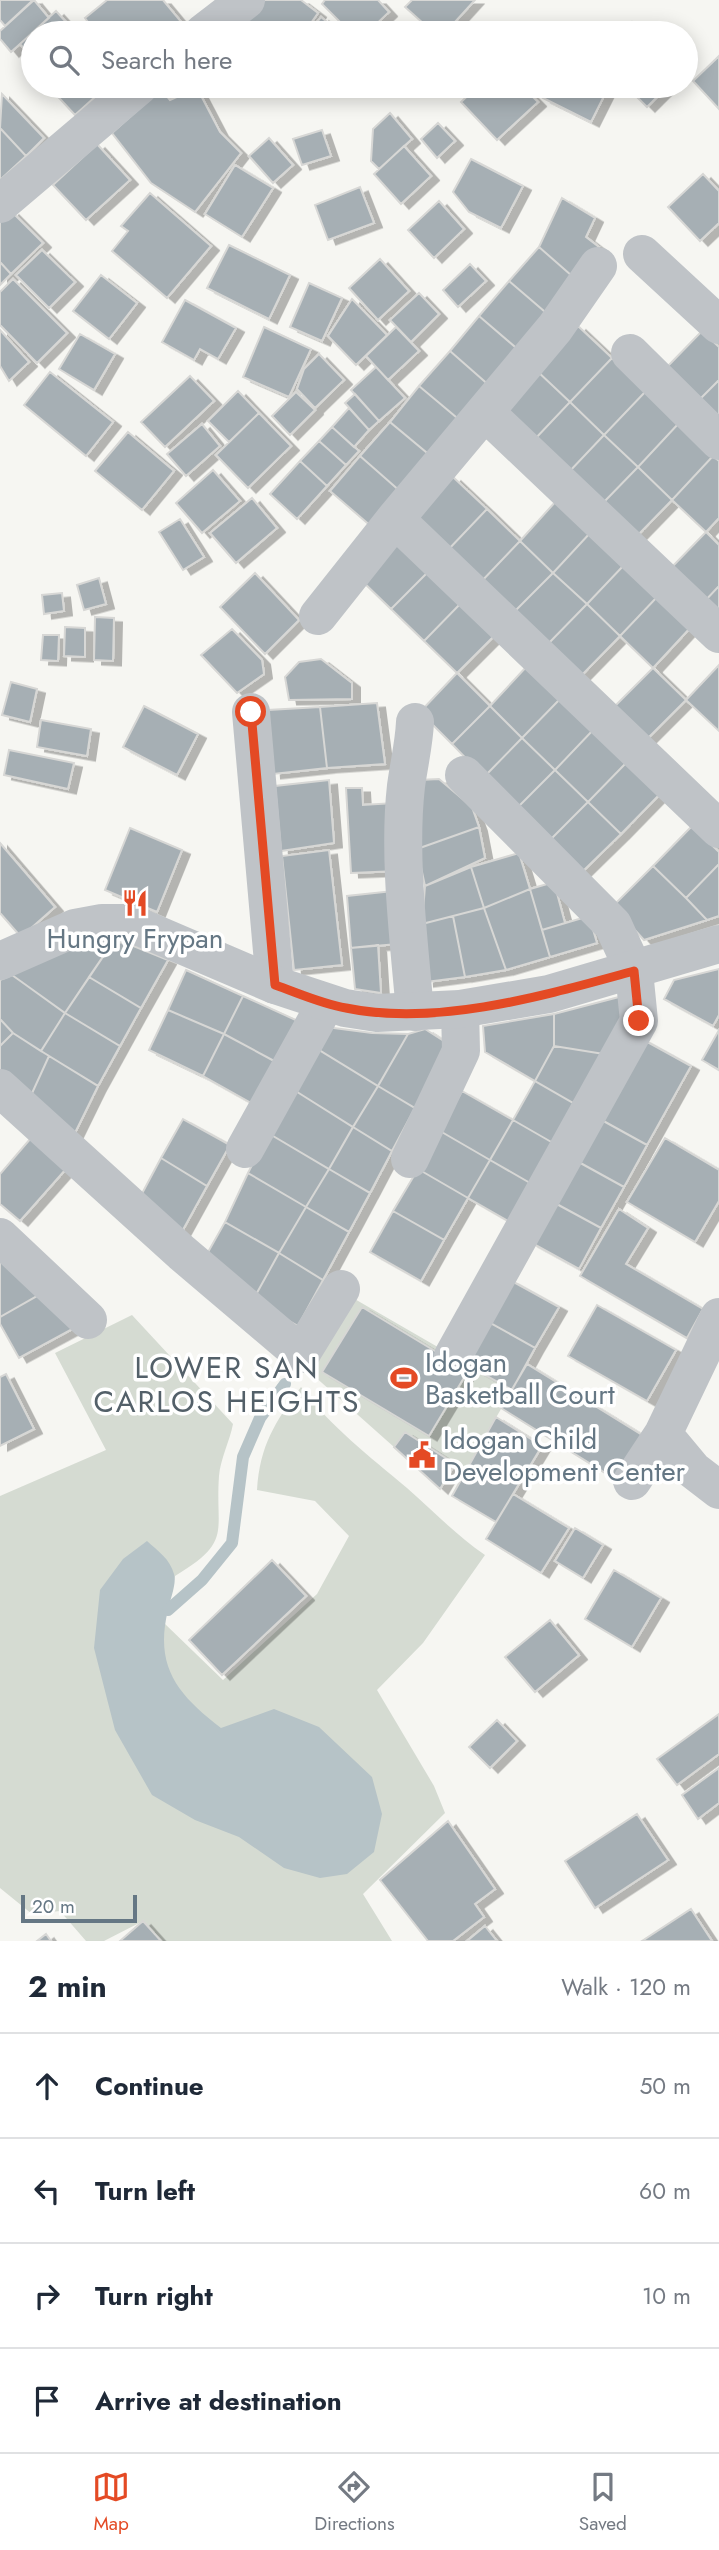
<!DOCTYPE html>
<meta charset="utf-8">
<style>
body{margin:0;font-family:Jost,sans-serif;background:#f6f6f7;color:#1f2937}
.scale{position:absolute;left:21px;bottom:18px;width:116px;box-sizing:border-box;padding-left:7px;border:4px solid #657784;border-top:0;font-size:19px;line-height:24px;white-space:nowrap;color:#657784;-webkit-text-stroke:5px #fff;paint-order:stroke}
.stop{position:absolute;width:21px;height:21px;margin:-16px;border:5px solid #e44a24;border-radius:50%;background:#fff}
.stop.end{background:#e44a24;border-color:#fff;box-shadow:0 2px 7px #0008}
.list{margin:0;padding:0;list-style:none}
h2{display:flex;justify-content:space-between;align-items:center;height:91px;margin:0;padding:0 28px;font-size:30px}
h2 small{font-size:23px;font-weight:400;color:#747a83}
.list li{display:grid;grid-template-columns:46px 1fr auto;gap:21px;align-items:center;box-sizing:border-box;height:105px;padding:0 28px;border-top:2px solid #e0e1e3}
.list b{display:block;font-size:26px;white-space:nowrap}
.list em{font-size:23px;font-style:normal;color:#747a83}
.icon{flex:none;width:38px;height:38px;fill:none;stroke:currentColor;stroke-width:2;stroke-linecap:round;stroke-linejoin:round}
.map{position:relative;flex:none;width:719px;height:1941px;overflow:hidden}
.search{position:absolute;background:#fff;box-shadow:0 4px 18px #0003;left:21px;right:21px;top:21px;height:77px;display:flex;align-items:center;gap:18px;box-sizing:border-box;padding:0 24px;border-radius:38px;color:#747a83;font-size:26px}
.sheet{height:511px;background:#fff}
nav{display:flex;justify-content:space-around;align-items:center;box-sizing:border-box;height:98px;border-top:2px solid #e0e1e3;background:#fff;font-size:19px;color:#747a83}
nav a{display:grid;justify-items:center;gap:4px}
nav .on{color:#e44a24}
.map>svg:first-child{display:block}
.green{fill:#d5dbd2}
.water{fill:#b6c3c7}
.lines{fill:none;stroke-linecap:round;stroke-linejoin:round}
.stream{stroke:#b6c3c7;stroke-width:12}
.building{fill:#a6afb4;stroke:#d7d7d5;stroke-width:2;filter:url(#shadow)}
.minor{stroke:#bfc3c7;stroke-width:38}
.tertiary{stroke:#bfc3c7;stroke-width:38}
.route{stroke:#e44a24;stroke-width:9}
.labels{text-anchor:middle;dominant-baseline:central;stroke-width:7;stroke-linejoin:round;paint-order:stroke}
.poi-label{font-size:28px;fill:#657784;stroke:#fff;text-anchor:start}
.neighbourhood-label{font-size:30px;letter-spacing:2px;fill:#536069;stroke:#fff}
</style>
<div class="map">
<svg width="719" height="1941" viewBox="0 0 719 1941">
<defs>
<filter id="shadow"><feDropShadow dx="8" dy="4.5" stdDeviation="0" flood-color="#0004"/></filter>
</defs>
<rect width="100%" height="100%" fill="#f6f6f2"/>
<!-- green -->
<path class="green" d="M346,1294L512,1390L465,1471L405,1432L394,1447L304,1367Z
M132,1315L233,1424C230,1440 220,1460 219,1476C215,1533 233,1541 175,1576L164,1623L223,1680L317,1594L349,1536L315,1501L257,1490C260,1445 275,1422 301,1387C331,1427 369,1456 407,1488C433,1511 456,1535 485,1555L423,1643L377,1690L434,1786L445,1813L363,1894L392,1941H161L143,1921L104,1941H86L60,1911L32,1914L0,1888V1496L106,1450L55,1353Z"/>
<!-- water -->
<path class="water" d="M147,1541C158,1551 170,1559 174,1574C177,1583 170,1600 168,1610C154,1667 178,1695 221,1728L274,1709L319,1727L372,1777L382,1814L374,1852L347,1874L320,1878L284,1868L239,1837L195,1820L152,1795L115,1730L94,1648L100,1590L123,1559Z"/>
<g class="lines">
<!-- stream -->
<path class="stream" d="M168,1610L202,1580L232,1543L243,1457L260,1418L285,1384"/>
</g>
<!-- building -->
<path class="building" d="M0,0H33L5,26L0,20Z
M34,0L49,18L11,52L0,39V31Z
M107,0H163L183,24L171,33H96L85,18Z
M265,0H301L318,13L304,33H239L232,28Z
M325,0H378L389,12L367,33H351L322,4Z
M412,0H475L445,33H434L405,7Z
M56,11L76,33H33V59L20,44Z
M321,17L327,22L343,33H308Z
M632,22L643,33H622Z
M719,56V109L693,81Z
M48,86H107L75,115Z
M478,86H522L538,102L497,140L461,102Z
M549,86H600L607,90L591,122L543,98Z
M626,86H668L647,107Z
M197,88L220,132L241,153L195,212L151,183L112,133L161,89L170,100Z
M2,94L44,138L26,156L0,128Z
M390,113L412,139L379,169L371,161L373,129Z
M438,123L455,141L437,158L421,139Z
M0,128L26,156L0,180Z
M322,130L331,156L302,165L293,139Z
M269,138L293,165L273,183L249,156Z
M97,144L130,180L86,220L53,185Z
M404,146L431,176L401,204L374,174Z
M471,159L523,186L501,228L469,212L453,192Z
M235,165L273,188L242,237L205,214Z
M703,174L719,191V223L700,241L668,207Z
M360,187L374,223L328,240L315,205Z
M150,193L211,246L167,298L112,251L128,231L121,226Z
M562,198L595,218L586,237L599,247L580,283L539,247Z
M439,201L464,229L434,258L408,230Z
M11,211L43,243L11,274L0,262V222Z
M229,245L290,275L269,319L207,288Z
M539,247L580,283L551,317L509,281Z
M42,250L75,282L49,308L16,275Z
M380,259L409,291L378,320L349,288Z
M0,262L11,274L0,285Z
M470,264L486,281L458,307L443,290Z
M101,275L137,303L109,339L73,311Z
M13,279L67,333L37,363L0,325V292Z
M509,281L551,317L521,352L479,316Z
M309,283L342,298L322,341L290,327Z
M419,293L439,314L411,342L390,320Z
M352,299L387,335L356,365L328,336Z
M185,300L236,328L218,359L200,349L194,360L162,342Z
M479,316L521,352L491,387L450,351Z
M578,326L612,358L570,402L536,370Z
M264,327L311,349L289,397L243,377Z
M396,327L419,351L388,380L366,356Z
M0,330L29,362L9,381L0,366Z
M702,331L719,347V380L698,401L665,369Z
M80,334L115,354L94,390L59,369Z
M450,351L491,387L462,422L419,386Z
M319,354L344,380L315,408L297,389L304,369Z
M612,358L646,391L604,435L570,402Z
M376,367L405,398L379,421L351,390Z
M536,370L570,402L534,440L500,408Z
M50,372L113,422L86,456L24,405Z
M190,376L214,401L165,447L141,422Z
M719,380V422L698,401Z
M419,386L462,422L432,457L390,422Z
M238,391L259,413L229,442L208,421Z
M646,391L679,423L638,467L604,435Z
M296,392L315,410L290,435L272,416Z
M355,394L379,421L369,430L345,403Z
M570,402L604,435L568,473L534,440Z
M349,408L369,430L354,447L332,427Z
M259,413L291,446L248,488L216,455Z
M390,422L432,457L401,492L360,456Z
M679,423L713,456L672,500L638,467Z
M202,424L220,446L186,476L167,454Z
M332,427L359,451L346,465L319,441Z
M128,432L174,471L142,510L95,471Z
M604,435L638,467L601,505L568,473Z
M319,441L346,465L327,486L300,461Z
M360,456L401,492L372,527L330,491Z
M713,456L719,461V518L706,532L672,500Z
M300,461L327,486L297,519L270,494Z
M638,467L672,500L635,538L601,505Z
M213,470L240,501L202,533L176,503Z
M453,477L487,509L446,552L412,520Z
M252,498L277,528L236,563L210,533Z
M557,500L591,532L553,573L520,541Z
M487,509L520,541L479,584L446,552Z
M180,519L204,557L183,570L159,532Z
M591,532L625,564L587,604L553,573Z
M706,532L719,545V586L703,603L669,570Z
M398,538L431,569L391,609L359,578Z
M520,541L553,573L511,615L479,584Z
M625,564L658,596L620,636L587,604Z
M431,569L463,601L424,641L391,609Z
M255,573L299,620L265,654L220,607Z
M553,573L587,604L545,647L511,615Z
M99,578L106,604L84,610L77,585Z
M719,586V618L703,603Z
M62,593L64,611L44,614L42,595Z
M658,596L691,627L653,668L620,636Z
M463,601L496,634L457,673L424,641Z
M587,604L620,636L578,679L545,647Z
M95,617L114,618L113,661L94,660Z
M65,627L85,628V657L64,656Z
M232,629L262,660L264,674L237,693L201,655Z
M43,635H59L58,661L41,660Z
M321,659L352,683V699L289,700L285,677L299,662Z
M528,665L561,698L522,738L490,706Z
M719,665V731L686,700Z
M653,668L686,700L644,742L611,710Z
M457,673L490,706L452,744L420,712Z
M11,682L37,689L30,722L2,715Z
M561,698L594,729L555,770L522,738Z
M377,703L385,764L327,768L320,707Z
M144,706L198,734L177,775L123,747Z
M490,706L522,738L484,777L452,744Z
M320,707L327,768L273,774L268,710Z
M41,720L91,729L87,756L37,747Z
M594,729L627,762L588,802L555,770Z
M522,738L555,770L516,809L484,777Z
M9,750L74,763L68,789L4,775Z
M627,762L660,794L621,834L588,802Z
M555,770L588,802L549,841L516,809Z
M439,779L472,807L479,827L417,849L419,780Z
M329,780L334,843L281,851L275,786Z
M346,788H362L363,805L394,803L398,871L351,873Z
M588,802L621,834L581,873L549,841Z
M692,826L719,852V864L686,898L653,866Z
M479,827L485,858L425,886L417,849Z
M130,828L182,850L157,912L105,890Z
M0,843L55,907L21,937L0,913Z
M329,850L342,965L294,970L282,856Z
M519,853L530,889L484,908L471,867Z
M719,864V916L707,920L686,898Z
M653,866L686,898L707,920L644,940L613,906Z
M471,867L484,908L422,924L425,886Z
M554,882L565,923L542,930L530,889Z
M530,889L550,957L506,970L484,908Z
M393,891L398,944L351,948L347,896Z
M484,908L506,970L465,977L453,916Z
M453,916L465,977L426,982L422,924Z
M589,916L597,943L550,957L542,930Z
M86,937L113,942L65,1013L12,975Z
M113,942L126,943L168,960L141,1008L89,977Z
M378,945L381,993L355,989L351,948Z
M719,969V1015L713,1026L664,999L674,980Z
M186,970L243,996L224,1034L168,1010Z
M12,975L65,1013L41,1051L13,1033L0,1019V980Z
M89,977L141,1008L120,1046L65,1013Z
M243,996L298,1021L276,1062L224,1034Z
M619,997L628,1022L610,1055L554,1046V1014Z
M168,1010L224,1034L203,1076L149,1050Z
M65,1013L120,1046L98,1086L41,1051Z
M554,1014V1046L535,1081L485,1052L483,1026Z
M0,1019L13,1033L0,1046Z
M326,1027L372,1033L408,1034L378,1086L316,1048Z
M425,1029L450,1045L415,1108L378,1086L408,1034Z
M719,1030V1070L702,1060Z
M13,1033L49,1056L28,1102L0,1076V1046Z
M224,1034L276,1062L253,1104L203,1076Z
M642,1039L691,1066L647,1145L598,1118Z
M554,1046L610,1055L582,1108L535,1081Z
M316,1048L378,1086L353,1127L294,1090Z
M49,1056L98,1086L71,1141L28,1102Z
M535,1081L582,1108L560,1147L513,1120Z
M378,1086L415,1108L392,1151L353,1127Z
M294,1090L353,1127L329,1169L268,1133Z
M462,1091L513,1120L490,1160L440,1131Z
M598,1118L647,1145L624,1187L575,1160Z
M183,1119L230,1145L207,1186L161,1158Z
M513,1120L560,1147L537,1187L490,1160Z
M353,1127L392,1151L370,1193L329,1169Z
M440,1131L490,1160L468,1198L418,1169Z
M268,1133L329,1169L306,1207L248,1173Z
M31,1138L66,1169L20,1221L0,1204V1174Z
M665,1138L719,1170V1201L695,1242L627,1202Z
M161,1158L207,1186L179,1237L138,1201Z
M490,1160L537,1187L515,1225L468,1198Z
M575,1160L624,1187L601,1228L553,1202Z
M329,1169L370,1193L349,1232L306,1207Z
M418,1169L468,1198L444,1240L393,1211Z
M248,1173L306,1207L279,1253L225,1222Z
M553,1202L601,1228L579,1269L530,1242Z
M306,1207L349,1232L323,1280L279,1253Z
M619,1209L648,1228L626,1264L703,1309L687,1338L580,1276Z
M393,1211L444,1240L421,1281L370,1252Z
M225,1222L279,1253L253,1300L203,1261Z
M279,1253L323,1280L298,1326L253,1300Z
M0,1255L44,1292L0,1317Z
M510,1280L559,1307L535,1348L487,1321Z
M44,1292L78,1326L19,1358L0,1324V1317Z
M597,1305L676,1350L647,1401L568,1356Z
M362,1307L468,1371L429,1436L322,1372Z
M487,1321L535,1348L512,1390L464,1363Z
M527,1364L642,1435L615,1479L501,1408Z
M6,1374L34,1429L0,1446V1377Z
M496,1417L542,1446L496,1522L452,1496Z
M405,1432L455,1464L440,1489L394,1447Z
M513,1494L569,1528L541,1573L486,1539Z
M575,1528L603,1545L583,1578L555,1561Z
M272,1560L306,1596L222,1675L189,1640Z
M614,1570L661,1598L632,1647L585,1619Z
M550,1620L579,1655L535,1692L505,1657Z
M719,1714V1754L677,1785L657,1759Z
M497,1720L517,1741L490,1768L469,1747Z
M719,1768V1803L698,1819L682,1795Z
M637,1814L668,1860L595,1908L565,1861Z
M448,1821L495,1889L475,1904L484,1917L453,1941H428L380,1880Z
M691,1909L712,1941H642Z
M143,1921L161,1941H120Z
M485,1926L497,1941H467Z
M46,1934L51,1941H37Z"/>
<g class="lines">
<!-- minor -->
<path class="minor" d="M203,33L246,0
M0,204L139,86
M642,254L719,325
M630,353L719,441
M486,413L719,634
M395,519L719,829
M318,616L395,519L555,328L598,266
M251,712L275,985
M415,1012C409,941 398,856 406,786C409,764 414,744 415,722
M0,1088L182,1253L301,1354L341,1289
M245,1149L326,1003
M410,1159L461,1051L460,1009
M0,1237L88,1320
M453,1356L639,1021L634,971L613,925L464,775
M663,1434L693,1470L719,1490
M632,1481L663,1434L719,1317"/>
<!-- tertiary -->
<path class="tertiary" d="M0,961L75,928L102,923H130L275,985L345,1008L377,1013L460,1009L549,994L719,944"/>
</g>
<g class="lines">
<!-- route -->
<path class="route" d="M251,712L275,985C298,993 322,1004 346,1008C438,1027 546,995 634,971L639,1021"/>
</g>
<!-- icons -->
<defs>
<symbol id="restaurant-bare" viewBox="-9 -9 18 18"><path d="M-5-6h1v4h1v-4h1v4h1v-4h1v5L-1.5 .5V6h-2V.5L-5-1ZM5-6V6H3V1.5H1.5Q1.5-4 5-6Z" fill="#e44a24" stroke="#fff" stroke-width="2.5" paint-order="stroke"/></symbol>
<symbol id="stadium-bare" viewBox="-9 -9 18 18"><path d="M0-5a6.5 5 0 1 0 0 10a6.5 5 0 1 0 0-10ZM-3.5-1.8h7v3.6h-7Z" fill="#e44a24" stroke="#fff" stroke-width="2.5" paint-order="stroke"/></symbol>
<symbol id="civic-bare" viewBox="-9 -9 18 18"><path d="M-.6-6.5H3V-4.5H.6V-3L4-1V1h2V6H-6V1h2V-1L-.6-3ZM-1.2 2.5V6h2.4V2.5Z" fill="#e44a24" stroke="#fff" stroke-width="2.5" paint-order="stroke"/></symbol>
</defs>
<g fill-rule="evenodd">
<use href="#restaurant-bare" x="116" y="884" width="38" height="38"/>
<use href="#stadium-bare" x="385" y="1359" width="38" height="38"/>
<use href="#civic-bare" x="403" y="1436" width="38" height="38"/>
</g>
<g class="labels">
<!-- poi labels -->
<g class="poi-label">
<text x="135" y="938" text-anchor="middle">Hungry Frypan</text>
<text x="425" y="1362">Idogan<tspan x="425" dy="32">Basketball Court</tspan></text>
<text x="443" y="1439">Idogan Child<tspan x="443" dy="32">Development Center</tspan></text>
</g>
<!-- neighbourhood labels -->
<g class="neighbourhood-label">
<text x="227" y="1367">LOWER SAN<tspan x="227" dy="34">CARLOS HEIGHTS</tspan></text>
</g>
</g>
</svg>
<div class="scale">20 m</div>
<div class="stop" style="left:251px;top:712px"></div>
<div class="stop end" style="left:639px;top:1021px"></div>
<div class="search"><svg class="icon" aria-label="search" viewBox="0 0 24 24"><circle cx="10" cy="10" r="6"/><path d="M15 15l6 6"/></svg>Search here</div>
</div>
<section class="sheet">
<h2>2 min<small>Walk · 120 m</small></h2>
<ul class="list">
<li><svg class="icon" aria-label="ahead" viewBox="0 0 24 24"><path d="M12 20V5M6 11l6-6 6 6"/></svg><div><b>Continue</b></div><em>50 m</em></li>
<li><svg class="icon" aria-label="left" viewBox="0 0 24 24"><path d="M17 20v-9H6M10 6l-5 5 5 5"/></svg><div><b>Turn left</b></div><em>60 m</em></li>
<li><svg class="icon" aria-label="right" viewBox="0 0 24 24"><path d="M7 20v-9h11M14 6l5 5-5 5"/></svg><div><b>Turn right</b></div><em>10 m</em></li>
<li><svg class="icon" aria-label="arrive" viewBox="0 0 24 24"><path d="M6 21V4h12l-3 4 3 4H6"/></svg><div><b>Arrive at destination</b></div></li>
</ul>
</section>
<nav>
<a class="on"><svg class="icon" aria-label="map" viewBox="0 0 24 24"><path d="M3 6l6-2 6 2 6-2v14l-6 2-6-2-6 2zM9 4v14M15 6v14"/></svg>Map</a>
<a><svg class="icon" aria-label="directions" viewBox="0 0 24 24"><path d="M12 3l9 9-9 9-9-9zM9 14v-3h6M13 9l2 2-2 2"/></svg>Directions</a>
<a><svg class="icon" aria-label="saved" viewBox="0 0 24 24"><path d="M7 4h10v16l-5-4-5 4z"/></svg>Saved</a>
</nav>
